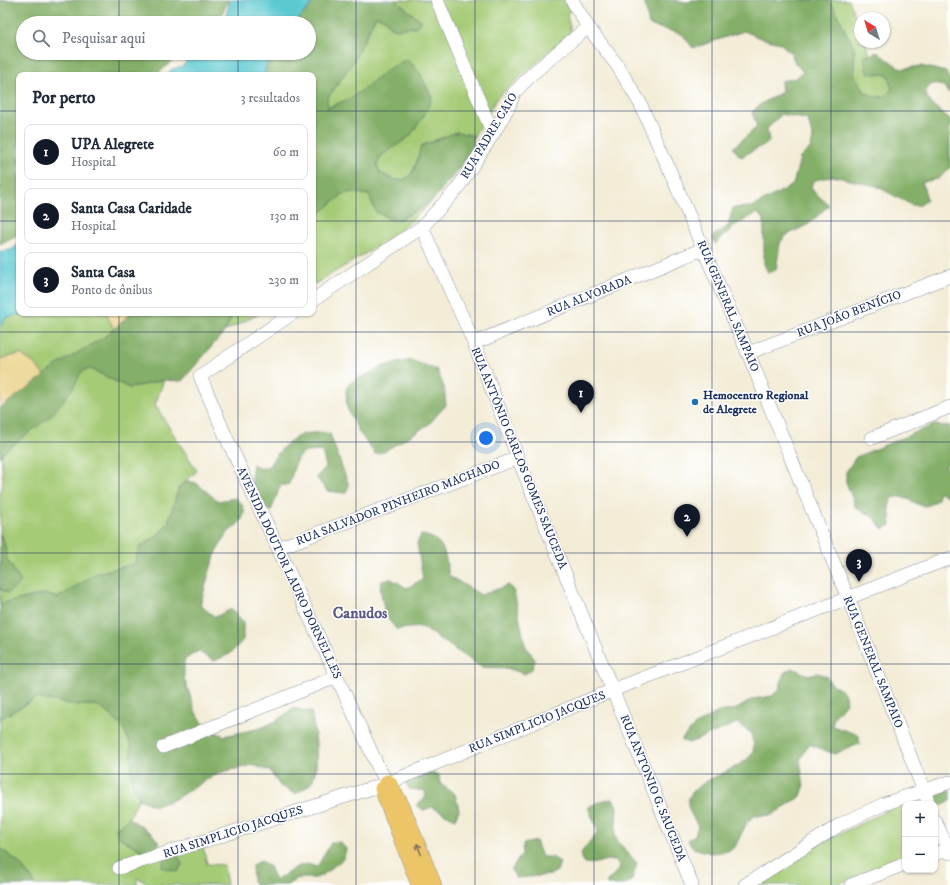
<!DOCTYPE html>
<html lang="pt">
<meta charset="utf-8">
<style>
body{margin:0;font-family:"IM FELL DW Pica",serif;background:#f2f2f3;color:#1f2937}
.controls{position:absolute;right:12px;bottom:12px;display:grid;overflow:hidden;border-radius:8px;box-shadow:0 1px 3px #0004}
.controls button{width:36px;height:36px;display:grid;place-items:center;padding:0;border:0;border-bottom:1px solid #e0e1e3;background:#fff;color:#1f2937;font:20px sans-serif}
.compass{position:absolute;left:854px;top:12px;width:36px;height:36px;border-radius:50%;background:#fff;box-shadow:0 1px 3px #0004;rotate:322deg}
.you{position:absolute;left:486px;top:438px;width:14px;height:14px;margin:-10px;border:3px solid #fff;border-radius:50%;background:#1a73e8;box-shadow:0 0 0 6px #1a73e833}
.badge{display:grid;place-items:center;width:26px;height:26px;border-radius:50%;background:#111827;color:#fff;font-size:13px;font-weight:700}
.pin{position:absolute;translate:-50% -33px;filter:drop-shadow(0 1px 2px #0008)}
.pin::after{content:'';position:absolute;top:21px;width:14px;height:12px;background:inherit;clip-path:polygon(0 0,100% 0,50% 100%)}
.list{margin:0;padding:0;list-style:none}
h2{display:flex;justify-content:space-between;align-items:center;height:52px;margin:0;padding:0 16px;font-size:17px}
h2 small{font-size:13px;font-weight:400;color:#747a83}
.list li{display:grid;grid-template-columns:26px 1fr auto;gap:12px;align-items:center;box-sizing:border-box;height:56px;margin:0 8px 8px;padding:0 8px;border:1px solid #e0e1e3;border-radius:8px}
.list b{display:block;font-size:15px;white-space:nowrap}
.list p{margin:0;font-size:13px;white-space:nowrap;color:#747a83}
.list em{font-size:13px;font-style:normal;color:#747a83}
.icon{flex:none;width:22px;height:22px;fill:none;stroke:currentColor;stroke-width:2;stroke-linecap:round;stroke-linejoin:round}
.map{position:relative;flex:none;width:950px;height:885px;overflow:hidden}
.search{position:absolute;background:#fff;box-shadow:0 1px 3px #0004;left:16px;top:16px;width:300px;height:44px;display:flex;align-items:center;gap:10px;box-sizing:border-box;padding:0 14px;border-radius:22px;color:#747a83;font-size:15px}
.panel{position:absolute;background:#fff;box-shadow:0 1px 3px #0004;left:16px;top:72px;width:300px;height:244px;border-radius:8px}
.map>svg:first-child{display:block}
.green{fill:#a5cb76;stroke:#607d6a}
.forest{fill:#84af67;stroke:#506f62}
.sand{fill:#eeda9e;stroke:#84847e}
.water{fill:#5bc9d0;stroke:#3b7c97}
.lines{fill:none;stroke-linecap:round;stroke-linejoin:round}
.minor-casing{stroke:#878e9a;stroke-width:14}
.major-casing{stroke:#878e9a;stroke-width:18}
.minor{stroke:#fff;stroke-width:13}
.major{stroke:#edc569;stroke-width:17}
.oneway{stroke:#797263}
.grid{fill:none;stroke:#1b2f5e;stroke-width:1;stroke-opacity:0.55}
.poi-dot{fill:#1f6fb2;stroke:#fff;stroke-width:1.5}
.labels{text-anchor:middle;dominant-baseline:central;stroke-width:3;stroke-linejoin:round;paint-order:stroke}
.street-label{font-size:12px;fill:#1b2f5e;stroke:#fff}
.poi-label{font-size:12px;font-weight:bold;fill:#1b2f5e;stroke:#fff;text-anchor:start}
.district-label{font-size:16px;font-weight:bold;fill:#5e5a84;stroke:#fff}
</style>
<div class="map">
<svg width="950" height="885" viewBox="0 0 950 885">
<rect width="100%" height="100%" fill="#fff"/>
<filter id="ink" filterUnits="userSpaceOnUse"><feTurbulence type="fractalNoise" baseFrequency=".025" numOctaves="2"/><feDisplacementMap in="SourceGraphic" scale="8" xChannelSelector="R" yChannelSelector="G"/><feConvolveMatrix kernelMatrix="1 2 1 2 8 2 1 2 1" color-interpolation-filters="sRGB"/></filter>
<filter id="wash" filterUnits="userSpaceOnUse"><feTurbulence type="fractalNoise" baseFrequency=".012" numOctaves="4" result="noise"/><feDisplacementMap in="SourceGraphic" scale="16" xChannelSelector="R" yChannelSelector="G"/><feGaussianBlur stdDeviation="0.9" result="paint"/><feColorMatrix in="noise" values="0 0 0 0 0 0 0 0 0 0 0 0 0 0 0 0 0 1.4 0 .05"/><feComposite in="paint" operator="in"/></filter>
<g filter="url(#wash)">
<rect width="100%" height="100%" fill="#f3ecd7"/>
<!-- green -->
<path class="green" d="M398,0H576L567,15L571,32L497,98L474,136L457,132L421,146C417,158 415,181 398,180C392,180 385,175 380,173L377,164L381,156L410,136L407,60L390,68L353,97L327,108V99L353,62L376,16L385,19L390,27L421,21L399,3Z
M827,0H849L860,28V42H866L870,55L864,57L867,72L888,75L892,89L884,97H875L865,92L854,75V48L832,5Z
M352,192L369,195L376,212L401,219L432,201L396,235L313,285V218L343,194Z
M26,313H107V315L114,329C93,348 66,358 44,376L36,365L20,354L0,359V325H2L4,318Z
M233,313H261L225,331Z
M89,368L129,388L164,380L155,405L197,471L179,487L168,523L156,537L140,547L134,565L97,573L58,598L44,594L0,604V493C6,481 0,466 2,453L73,388L81,372Z
M36,698L78,705H96L111,715L123,728L131,745L132,782L139,799L129,818L116,829L160,850L178,856L203,847L207,864L224,865L227,885H153L137,878V885H35L34,882L19,863L0,848V719Z
M911,799L918,802V804H905V857L836,885H756L807,850Z"/>
<!-- forest -->
<path class="forest" d="M0,0H229L222,14L212,23H23V53H180L157,75H19V234L0,244Z
M315,0H398L399,3L421,21L416,27L398,29L390,27L385,19L376,16L353,62L327,99L328,108L353,97L390,68L407,59L420,73L432,98L425,114L410,136L381,156L377,164L380,173C385,175 392,180 398,180C415,181 417,159 421,146L457,132L474,136L471,154L432,201L401,219L392,220L376,212L369,195L352,192L343,194L313,218V75H265V69L271,53H309V23H295Z
M644,0H678L679,2H689L692,0H827L832,5L854,48V75L865,92L875,97H884L892,89L888,75L867,73L864,57L877,52L901,69L921,66L946,72L950,80V92L948,93L944,86L932,84L925,91C927,103 941,112 950,119V168L938,179L922,182L927,199L921,205H912L876,186L833,176L815,180L811,186L814,192L829,205L809,224L785,236L780,243L776,270L768,273L764,264V219L757,213L734,226L715,244L713,236L728,226L733,208L752,207L793,185L800,158L811,147L813,138L808,120L782,114L767,129L769,142L741,157L733,148L757,127L752,112L761,104L782,92L781,81L796,78L803,72L795,63L791,53L780,43L761,38L744,31L693,48L682,34L649,25Z
M131,313H233L225,331L182,381L164,380L129,388L89,368L81,372L73,388L51,416L2,453L0,457V408L57,365L106,336Z
M411,360L437,370L444,387L446,405L428,425L383,452L375,454L359,432L347,408L346,389L351,382L384,366Z
M934,425L950,426V456L946,467L950,475V498L939,491L938,499C921,514 917,500 901,497C898,496 894,498 891,499L889,507L891,525L883,529L872,516L856,508L846,482V472L856,457Z
M321,432L330,434L349,486L345,493L327,491L316,477L326,467L322,451L304,452L297,458L289,484L280,486L271,511L263,515C255,499 249,482 253,464L260,469L269,466C277,453 287,441 301,435C307,433 315,433 321,432Z
M187,481L196,483L218,501L236,498C241,503 245,507 244,514C242,524 231,528 226,535C212,555 207,582 200,605L215,617L232,609L243,623V640L230,654L214,661L198,651L184,660V678L196,713L207,728L224,736L261,728L278,720L293,708L311,712C315,729 321,768 311,783C308,787 300,791 296,794L280,786L270,771L252,765L218,773L173,800L155,806L139,799L132,782L131,745L123,728L111,715L96,705H78L36,698L0,719V604L44,594L58,598L97,573L134,564L140,547L156,537L168,523L179,487Z
M0,534L4,541L7,559L21,582L8,593L0,589Z
M421,535C446,538 445,556 449,576L481,595L509,585L514,592L525,645L535,660L532,669L525,674L507,668L481,667L422,627L396,629L385,615L380,587L382,581L391,579L407,588L423,579L417,543Z
M792,668L808,675L817,673L826,676C828,679 829,682 832,684C842,692 845,688 846,703L834,717L832,726L859,735V744L834,754L809,744L800,760L804,787L801,796L772,815L754,816L747,822L735,847L728,851L711,853L693,848L688,840L695,835L698,826C694,819 689,812 688,804C686,780 748,770 753,751C755,746 752,738 751,733L737,723L689,743L681,740L694,726L718,712L737,709L753,699L772,696L779,690L784,673Z
M430,772L439,775L440,784L455,794L459,810L455,819L432,807L424,810L416,805L424,800L426,791L409,789L405,781Z
M950,789V801L940,805L936,803L934,799L936,795Z
M613,799L617,807L615,835L619,843L637,863L632,880L624,885H607V881L620,868L616,860C602,858 596,867 583,862L581,853L598,831L588,807L604,800Z
M129,818L152,834L158,841L160,850L142,851L119,837L116,829Z
M536,841L542,857H552L560,862L557,871L550,875L516,878L511,870L522,854L523,844Z
M340,842L346,849L344,858L324,874L316,878H298L287,885H255L253,883L252,865L261,861L269,866L275,881L298,866L308,864L317,867L331,843Z
M0,848L19,863L34,882L35,885H0Z
M165,855L178,856L182,864L178,872L162,867Z"/>
<!-- sand -->
<path class="sand" d="M107,313H131L114,329L107,315Z
M20,354L36,365L44,376L0,408V359Z"/>
<!-- water -->
<path class="water" d="M230,0H315L295,23H214L226,15Z
M192,53H271L265,69V75H166L172,69L183,66Z
M19,244V313H26L5,318L2,325H0V251L11,250Z"/>
</g>
<g filter="url(#ink)">
<g class="lines">
<defs>
<path id="minor" d="M437,0L493,134
M572,0L588,27L617,65L640,103L666,162L748,353L848,598L929,804
M422,227L474,343L518,458L692,885
M313,300L422,227L457,189L493,134L509,106L514,93L532,74L588,27
M293,313L200,376L226,437L278,548L379,769L388,783
M474,343L703,249
M748,353L950,276
M872,438L950,407
M278,548L518,458
M163,747L336,677
M935,821L950,853
M935,854L950,849
M119,868L388,783L613,690L950,558
M745,885L841,824L884,804L950,782
M851,885L905,864"/>
<path id="major" d="M388,783L402,808L433,885
M383,789L420,885"/>
</defs>
<!-- minor casing -->
<use href="#minor" class="minor-casing"/>
<!-- major casing -->
<use href="#major" class="major-casing"/>
<!-- minor -->
<use href="#minor" class="minor"/>
<!-- major -->
<use href="#major" class="major"/>
</g>
<!-- one-way arrows -->
<defs><path id="oneway-shaft" d="M-6 0H5M1.5-3L5.5 0L1.5 3" fill="none" stroke-width="1.6" stroke-linecap="round" stroke-linejoin="round"/></defs>
<use class="oneway" href="#oneway-shaft" transform="translate(419 849) rotate(-112)"/>
</g>
<!-- grid -->
<path class="grid" d="M119,0V23M238,0V23M356,0V885M475,0V885M594,0V885M712,0V885M831,0V885M119,53V75M238,53V75M0,111H19M313,111H950M0,221H19M313,221H950M119,313V885M238,313V885M0,332H950M0,442H950M0,553H950M0,664H950M0,774H950"/>
<!-- markers -->
<circle class="poi-dot" cx="695" cy="402" r="4"/>
<g class="labels">
<!-- street labels -->
<g class="street-label">
<text transform="translate(489 136) rotate(-59)">RUA PADRE CAIO</text>
<text transform="translate(589 296) rotate(-22)">RUA ALVORADA</text>
<text transform="translate(728 306) rotate(67)">RUA GENERAL SAMPAIO</text>
<text transform="translate(849 314) rotate(-21)">RUA JOÃO BENÍCIO</text>
<text transform="translate(519 458) rotate(68)">RUA ANTÔNIO CARLOS GOMES SAUCEDA</text>
<text transform="translate(398 503) rotate(-21)">RUA SALVADOR PINHEIRO MACHADO</text>
<text transform="translate(289 573) rotate(65)">AVENIDA DOUTOR LAURO DORNELLES</text>
<text transform="translate(873 662) rotate(68)">RUA GENERAL SAMPAIO</text>
<text transform="translate(537 722) rotate(-22)">RUA SIMPLICIO JACQUES</text>
<text transform="translate(653 788) rotate(68)">RUA ANTONIO G. SAUCEDA</text>
<text transform="translate(233 832) rotate(-18)">RUA SIMPLICIO JACQUES</text>
</g>
<!-- poi labels -->
<g class="poi-label">
<text x="703" y="395">Hemocentro Regional<tspan x="703" dy="14">de Alegrete</tspan></text>
</g>
<!-- district labels -->
<g class="district-label">
<text x="360" y="613">Canudos</text>
</g>
</g>
</svg>
<div class="controls">
<button>+</button>
<button>−</button>
</div>
<svg class="compass" viewBox="-18 -18 36 36"><path d="M0-13l5 13h-10z" fill="#e53935"/><path d="M0 13l5-13h-10z" fill="#747a83"/></svg>
<div class="you"></div>
<div class="pin badge" style="left:581px;top:413px">1</div>
<div class="pin badge" style="left:687px;top:537px">2</div>
<div class="pin badge" style="left:859px;top:582px">3</div>
<div class="search"><svg class="icon" aria-label="search" viewBox="0 0 24 24"><circle cx="10" cy="10" r="6"/><path d="M15 15l6 6"/></svg>Pesquisar aqui</div>
<section class="panel">
<h2>Por perto<small>3 resultados</small></h2>
<ul class="list">
<li><span class="badge">1</span><div><b>UPA Alegrete</b><p>Hospital</p></div><em>60 m</em></li>
<li><span class="badge">2</span><div><b>Santa Casa Caridade</b><p>Hospital</p></div><em>130 m</em></li>
<li><span class="badge">3</span><div><b>Santa Casa</b><p>Ponto de ônibus</p></div><em>230 m</em></li>
</ul>
</section>
</div>
